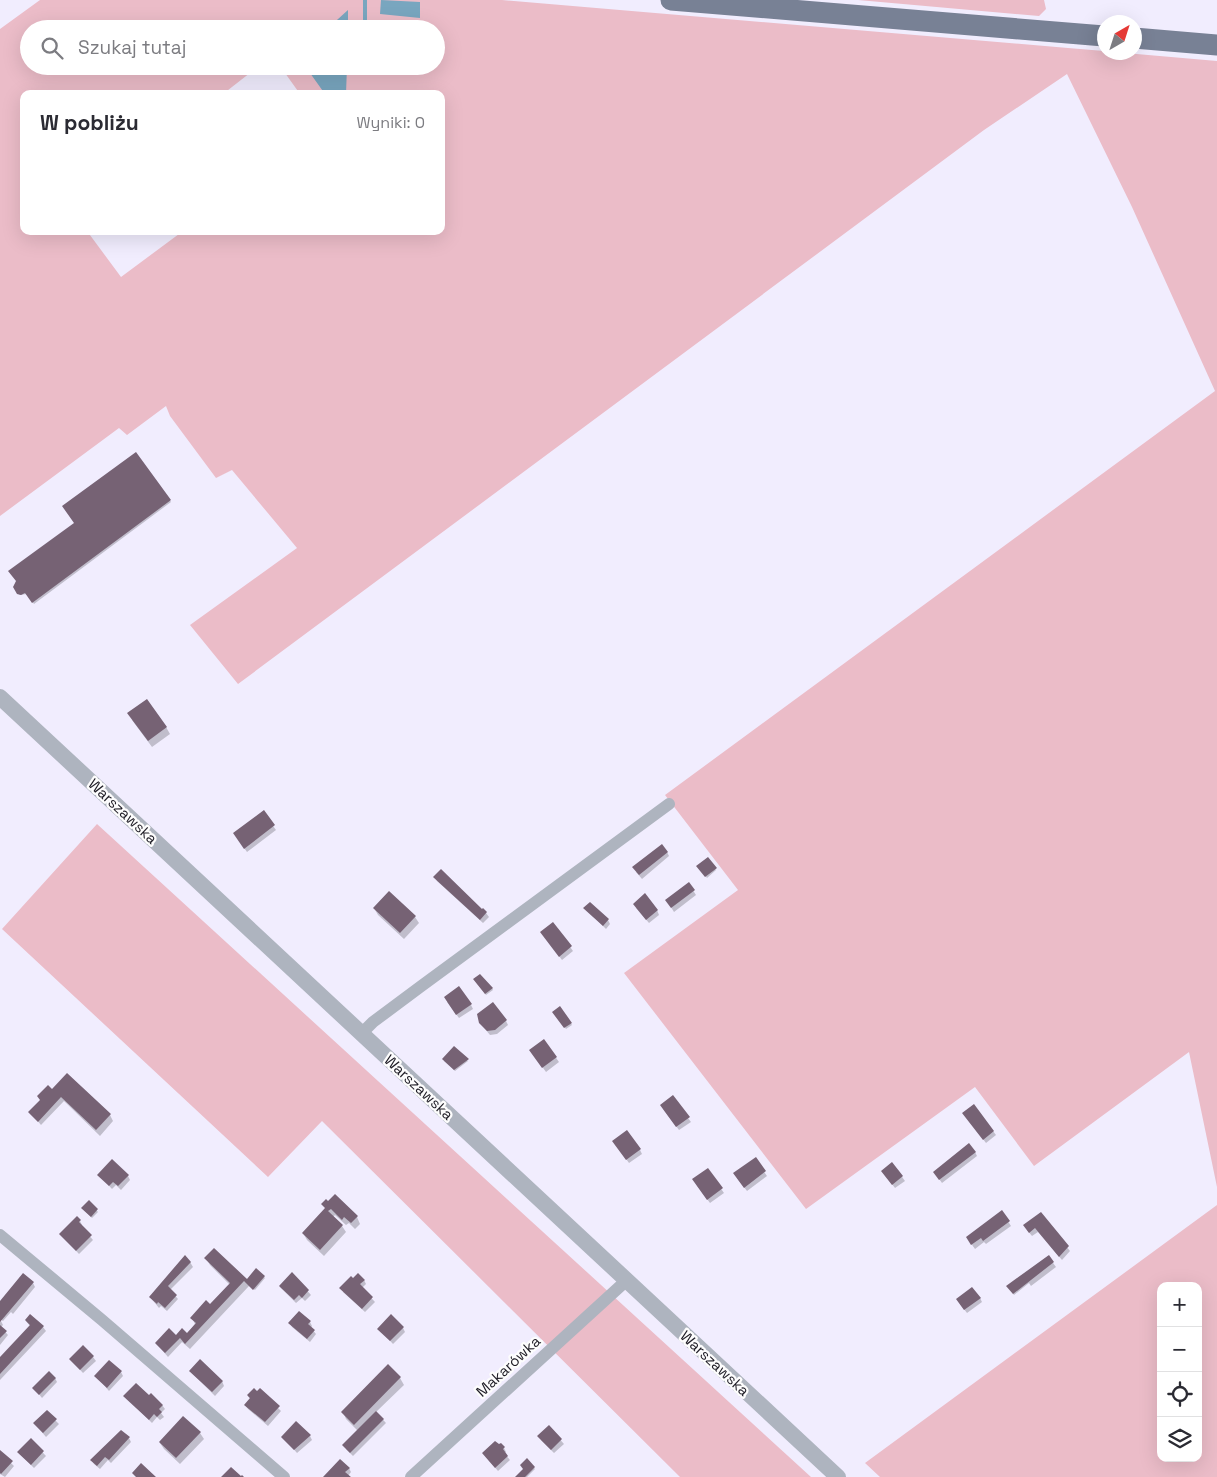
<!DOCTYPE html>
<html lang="pl">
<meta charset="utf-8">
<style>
body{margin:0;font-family:"Space Grotesk",sans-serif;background:#f2f2f3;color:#2b2b33}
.controls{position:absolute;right:15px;bottom:15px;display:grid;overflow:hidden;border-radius:10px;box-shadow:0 5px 20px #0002}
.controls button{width:45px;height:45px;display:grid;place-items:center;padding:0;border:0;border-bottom:1px solid #e1e1e2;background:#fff;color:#2b2b33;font:25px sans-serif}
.compass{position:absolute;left:1097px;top:15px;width:45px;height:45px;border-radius:50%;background:#fff;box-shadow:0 5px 20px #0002;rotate:39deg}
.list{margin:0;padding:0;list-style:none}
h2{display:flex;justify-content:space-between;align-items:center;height:65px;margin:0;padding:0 20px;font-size:21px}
h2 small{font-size:16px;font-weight:400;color:#7c7c81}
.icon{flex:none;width:28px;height:28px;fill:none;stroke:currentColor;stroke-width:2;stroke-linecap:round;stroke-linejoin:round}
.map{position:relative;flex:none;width:1217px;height:1477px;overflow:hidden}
.search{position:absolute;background:#fff;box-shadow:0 5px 20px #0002;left:20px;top:20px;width:425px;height:55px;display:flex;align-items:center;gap:12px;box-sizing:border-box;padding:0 18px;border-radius:28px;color:#7c7c81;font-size:19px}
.panel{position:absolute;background:#fff;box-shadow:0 5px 20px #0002;left:20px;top:90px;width:425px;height:145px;border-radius:10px}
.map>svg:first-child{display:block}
.green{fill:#ebbcc8;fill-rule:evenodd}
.water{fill:#79a6bf}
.shadow{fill:#0003}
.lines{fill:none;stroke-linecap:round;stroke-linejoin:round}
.stream{stroke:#79a6bf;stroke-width:4}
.building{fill:#766274}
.minor{stroke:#aeb4bf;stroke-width:12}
.tertiary{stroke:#aeb4bf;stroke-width:16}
.primary{stroke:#788195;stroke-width:21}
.labels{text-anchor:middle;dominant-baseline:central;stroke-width:4.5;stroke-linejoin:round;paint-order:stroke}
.street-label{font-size:15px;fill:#1d1b24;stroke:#fdfdfd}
</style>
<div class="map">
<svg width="1217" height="1477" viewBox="0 0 1217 1477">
<rect width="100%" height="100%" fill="#f1edfe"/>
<!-- green -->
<path class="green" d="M40,0H502L1068,48L1104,51V52L1125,53L1217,61V1187L1189,1052L1034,1166L975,1087L806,1209L624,973L738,890L665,795L1215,391L1132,207L1067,74L984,130L238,684L190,625L297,548L232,470L216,478L170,416L166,406L127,435L119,428L0,516V29ZM29,29H436V66H280L300,94H441V231H183L121,277L87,231H24V94H223L259,66H29Z
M858,0H1044L1046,9L1039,16Z
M97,824L811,1477H680L322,1121L268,1177L2,929Z
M1217,1205V1477H880L865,1463ZM1161,1286H1198V1458H1161Z"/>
<!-- water -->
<path class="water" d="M381,0L420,2V18L380,14Z
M348,10V29H327Z
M305,66H347L346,94H325Z"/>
<!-- shadow -->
<path class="shadow" d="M136,454L171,502L34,604L27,594L20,595L17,593Z
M132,720L166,727L170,734L152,747Z
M263,812L276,830L247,852L237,838Z
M667,852L669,856L642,879L636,872Z
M707,859L716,870L707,878L698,866Z
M435,877L486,913L489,917L483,923L437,881Z
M689,884L696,895L674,912L669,904Z
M389,892L415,917L419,923L404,939L378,915L374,908Z
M585,908L608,920L610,924L606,929Z
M636,908L657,910L659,915L649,923Z
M553,923L573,951L562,960L544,936Z
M475,980L492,988L493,990L486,995Z
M447,1002L471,1005L473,1009L459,1018Z
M560,1008L572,1025L566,1029L554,1012Z
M506,1021L508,1025L497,1034L490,1035L480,1023Z
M544,1041L559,1062L546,1072L533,1054Z
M454,1048L468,1061L455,1071L444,1061Z
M56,1094L110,1115L113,1121L100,1136L64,1101L41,1125L30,1112L41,1101Z
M663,1109L688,1118L691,1122L679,1130Z
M966,1117L993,1131L996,1135L986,1143Z
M616,1145L640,1150L642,1154L629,1163Z
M975,1152L977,1156L942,1183L937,1176Z
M755,1159L767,1176L747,1191L737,1178Z
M892,1163L905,1181L895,1188L885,1175Z
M708,1170L724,1193L710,1203L696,1184Z
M99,1175L128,1176L130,1180L121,1190L116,1185L112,1189Z
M89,1202L98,1212L92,1218L84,1210Z
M328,1203L357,1217L360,1224L355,1229L349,1223L346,1225L335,1215L333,1217L342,1226L346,1232L324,1256L307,1240L303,1233L326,1209Z
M1002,1212L1011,1226L986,1244L984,1242L975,1249L970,1242Z
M1040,1213L1070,1251L1062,1260L1038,1232L1032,1236L1027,1230Z
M80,1221L82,1225L81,1226L93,1240L79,1254L60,1234Z
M1048,1256L1056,1267L1031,1286L1029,1283L1014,1295L1008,1286Z
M206,1258L247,1281L264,1277L265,1278L255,1290L249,1286L190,1349L182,1342L168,1357L156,1343L187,1334L195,1324L192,1318L210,1306L230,1285L210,1265Z
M190,1262L193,1267L170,1290L178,1299L167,1311L161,1306L159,1308L150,1297Z
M292,1274L311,1295L305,1301L302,1298L296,1303L280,1287Z
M364,1280L366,1284L362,1288L375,1302L365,1312L343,1292Z
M33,1283L35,1287L13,1314L11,1312L3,1321L0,1319L3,1325L1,1327L8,1335L0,1345V1303Z
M980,1298L982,1302L967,1313L960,1304Z
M26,1321L43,1327L46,1331L0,1380V1359L30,1326Z
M310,1322L312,1326L311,1328L316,1334L310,1342L292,1327L290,1323Z
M403,1328L405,1332L393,1344L379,1329Z
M93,1357L96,1361L83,1373L70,1359Z
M388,1366L400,1378L404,1385L376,1412L386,1423L353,1456L346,1449L358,1431L346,1419L343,1412Z
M190,1371L222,1381L224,1386L215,1396Z
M121,1372L123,1376L109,1391L96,1376Z
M55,1378L57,1382L42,1398L34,1388Z
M260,1390L281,1411L268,1426L248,1409L245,1405L251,1400L248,1396Z
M125,1396L149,1397L162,1405L165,1409L161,1413L164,1417L160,1420L157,1417L152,1423Z
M47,1412L59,1424L46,1437L35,1424Z
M549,1427L564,1444L554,1453L541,1440Z
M200,1433L204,1439L180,1464L164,1449L160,1443Z
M310,1436L312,1440L297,1453L283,1437Z
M129,1438L131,1442L111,1463L108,1460L100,1469L94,1464L92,1460Z
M31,1440L46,1456L34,1468L19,1453Z
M499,1446L504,1448L506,1452L504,1453L510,1460L498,1471L486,1457Z
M0,1452L14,1466L5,1477L0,1474Z
M349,1468L351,1472L348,1476L349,1477H324Z
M534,1468L535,1469L527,1477H517Z"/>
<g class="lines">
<!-- stream -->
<path class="stream" d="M365,21V0"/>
</g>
<!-- building -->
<path class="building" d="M136,452L171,500L32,603L25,593L21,595L17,594L13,587L16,581L8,571L74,523L62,506Z
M147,699L167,727L148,741L127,713Z
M264,810L275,825L244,849L233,833Z
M662,844L668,852L639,875L632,867Z
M708,857L717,868L705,877L696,866Z
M441,869L482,909L483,908L487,912L480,920L433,877Z
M689,882L695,890L671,908L665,900Z
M389,891L416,916L400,933L373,908Z
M645,893L658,910L646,920L633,904Z
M590,902L609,919L603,926L583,908Z
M553,922L572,946L559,957L540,932Z
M480,974L493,988L485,994L473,979Z
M459,986L472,1004L456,1015L444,997Z
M493,1002L507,1020L495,1030L487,1031L479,1023L477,1014Z
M560,1006L572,1023L564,1028L552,1012Z
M544,1039L557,1057L542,1068L529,1050Z
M454,1046L469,1059L454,1070L442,1059Z
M67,1073L111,1114L96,1130L61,1097L38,1122L28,1112L40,1100L37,1096L48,1085L52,1089Z
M673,1095L690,1117L676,1127L660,1105Z
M974,1104L994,1131L983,1140L962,1113Z
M627,1130L641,1149L626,1160L612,1141Z
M969,1143L976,1152L939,1180L933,1172Z
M756,1157L766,1171L744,1188L733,1173Z
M112,1159L129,1175L118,1186L113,1182L109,1186L97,1175Z
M892,1162L903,1176L892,1185L881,1171Z
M708,1168L723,1188L707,1200L692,1179Z
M335,1194L358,1216L351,1223L344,1217L342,1220L331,1209L328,1211L343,1225L320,1250L302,1233L325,1208L321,1204L326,1199L328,1201Z
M89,1200L98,1209L91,1217L81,1208Z
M1002,1210L1010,1221L983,1241L981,1238L971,1245L966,1237Z
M1041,1212L1069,1246L1059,1257L1035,1228L1029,1233L1023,1225Z
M77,1216L81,1220L79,1222L92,1235L76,1251L59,1234Z
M214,1248L247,1279L256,1268L265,1276L253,1290L244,1281L185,1344L180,1338L165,1353L155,1343L169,1328L176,1335L182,1328L187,1333L196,1323L190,1318L206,1300L210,1304L230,1283L204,1258Z
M185,1255L191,1262L168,1286L177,1295L165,1308L158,1302L157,1304L149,1297Z
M1049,1255L1054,1262L1013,1294L1006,1286Z
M292,1272L309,1290L302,1298L299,1295L294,1300L279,1286Z
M23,1273L34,1282L0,1322V1301Z
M358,1273L365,1280L360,1284L373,1297L362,1309L339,1288L351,1276L353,1278Z
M972,1287L981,1298L964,1310L956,1299Z
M299,1311L311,1321L308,1324L315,1330L307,1339L288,1323Z
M30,1314L44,1326L0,1374V1357L30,1325L25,1320Z
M391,1314L404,1327L390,1341L377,1329Z
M0,1325L7,1331L0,1338Z
M83,1345L94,1356L80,1370L69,1359Z
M200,1359L223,1381L212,1392L189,1371Z
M109,1360L122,1371L107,1388L94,1376Z
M388,1364L401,1377L354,1425L341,1412Z
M49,1371L56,1378L39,1395L32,1388Z
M136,1383L149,1395L151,1393L163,1405L159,1409L162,1412L157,1417L154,1414L149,1420L123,1396Z
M254,1388L257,1391L260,1388L280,1406L265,1422L244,1405L250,1398L247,1395Z
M47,1410L57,1419L43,1433L33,1423Z
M376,1411L384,1419L350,1453L342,1445Z
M183,1416L201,1432L176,1458L159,1442Z
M296,1421L311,1435L294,1450L281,1437Z
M549,1425L562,1439L551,1450L537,1436Z
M121,1430L130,1437L109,1460L105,1457L97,1466L90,1460Z
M31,1438L44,1451L31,1465L17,1452Z
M495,1441L499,1444L501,1443L505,1447L503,1449L508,1456L495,1468L482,1453Z
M0,1450L13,1461L1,1474L0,1473Z
M527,1458L535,1467L525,1477H515L523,1469L520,1465Z
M340,1459L350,1468L345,1472L351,1477H323Z
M141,1463L156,1477H136L132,1473Z
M231,1467L241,1476L242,1475L244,1477H221Z"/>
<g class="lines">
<!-- minor -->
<path class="minor" d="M362,1033L373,1022L420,987L669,804
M0,1235L102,1320L284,1477
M411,1477L627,1280"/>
<!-- tertiary -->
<path class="tertiary" d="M0,697L838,1477"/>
<!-- primary -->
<path class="primary" d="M671,0L1104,36
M1134,38L1217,45"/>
</g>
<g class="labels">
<!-- street labels -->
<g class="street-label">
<text transform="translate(123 811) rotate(43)">Warszawska</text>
<text transform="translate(419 1087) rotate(43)">Warszawska</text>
<text transform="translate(715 1363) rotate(43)">Warszawska</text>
<text transform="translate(508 1366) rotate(-43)">Makarówka</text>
</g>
</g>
</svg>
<div class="controls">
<button>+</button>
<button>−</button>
<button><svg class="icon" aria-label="locate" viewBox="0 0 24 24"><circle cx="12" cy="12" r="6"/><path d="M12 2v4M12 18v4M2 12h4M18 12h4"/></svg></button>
<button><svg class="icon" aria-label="layers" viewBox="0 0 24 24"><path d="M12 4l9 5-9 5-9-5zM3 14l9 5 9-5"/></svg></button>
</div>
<svg class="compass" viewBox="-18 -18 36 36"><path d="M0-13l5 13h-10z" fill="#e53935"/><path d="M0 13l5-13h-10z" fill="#7c7c81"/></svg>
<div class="search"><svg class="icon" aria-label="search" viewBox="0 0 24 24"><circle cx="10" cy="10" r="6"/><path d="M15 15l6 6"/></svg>Szukaj tutaj</div>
<section class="panel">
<h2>W pobliżu<small>Wyniki: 0</small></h2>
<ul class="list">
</ul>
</section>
</div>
